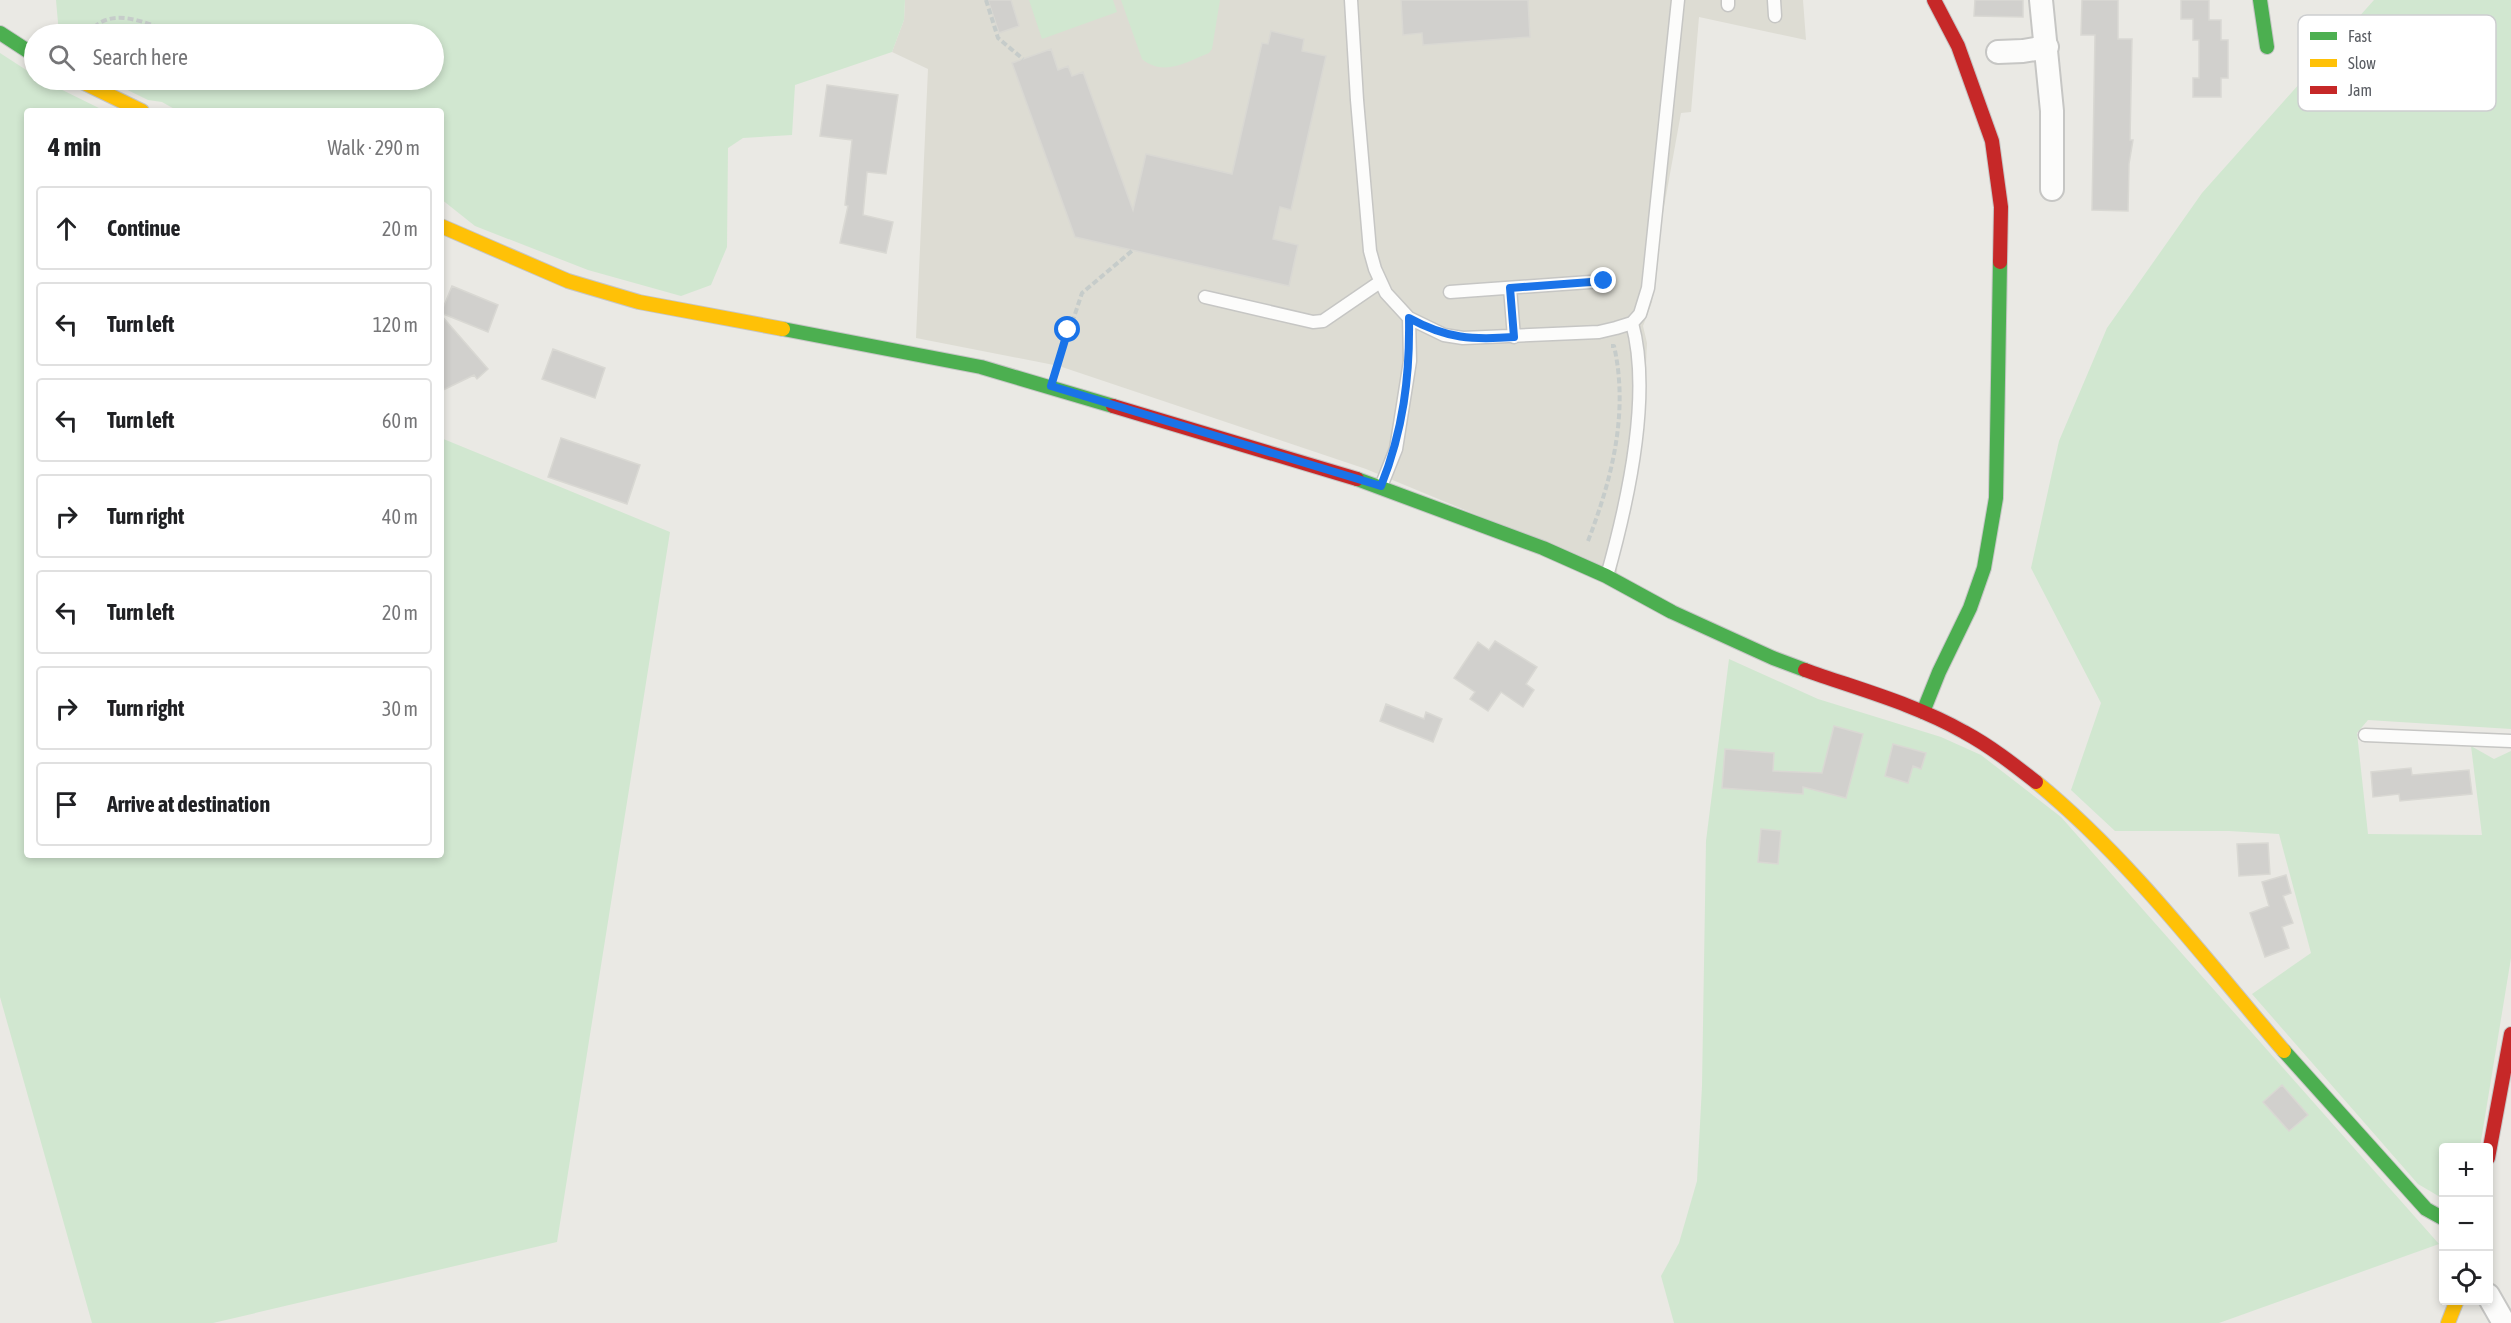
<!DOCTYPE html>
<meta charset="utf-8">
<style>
body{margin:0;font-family:"Asap Condensed",sans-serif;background:#f2f2f2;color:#202124}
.controls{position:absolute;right:18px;bottom:18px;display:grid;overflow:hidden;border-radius:6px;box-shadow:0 3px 9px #0003}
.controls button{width:54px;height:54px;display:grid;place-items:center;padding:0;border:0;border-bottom:2px solid #e0e0e0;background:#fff;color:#202124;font:30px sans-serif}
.stop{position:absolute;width:18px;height:18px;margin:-14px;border:4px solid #1a73e8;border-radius:50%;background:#fff}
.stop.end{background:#1a73e8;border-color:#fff;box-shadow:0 2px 6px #0008}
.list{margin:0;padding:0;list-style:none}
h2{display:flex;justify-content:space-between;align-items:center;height:78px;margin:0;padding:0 24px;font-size:26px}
h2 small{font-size:20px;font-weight:400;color:#757577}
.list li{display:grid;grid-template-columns:39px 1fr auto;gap:18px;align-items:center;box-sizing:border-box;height:84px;margin:0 12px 12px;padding:0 12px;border:2px solid #e0e0e0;border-radius:6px}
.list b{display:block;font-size:22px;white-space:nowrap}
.list em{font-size:20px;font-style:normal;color:#757577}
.icon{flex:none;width:33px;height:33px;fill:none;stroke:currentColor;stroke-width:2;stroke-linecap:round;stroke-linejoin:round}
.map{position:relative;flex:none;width:2511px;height:1323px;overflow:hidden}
.search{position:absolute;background:#fff;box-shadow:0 3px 9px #0003;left:24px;top:24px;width:420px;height:66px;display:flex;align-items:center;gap:15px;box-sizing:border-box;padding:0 21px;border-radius:33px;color:#757577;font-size:22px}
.panel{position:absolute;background:#fff;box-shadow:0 3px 9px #0003;left:24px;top:108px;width:420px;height:750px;border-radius:6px}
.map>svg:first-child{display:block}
.education{fill:#dddcd3}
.green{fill:#d1e7d0}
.building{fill:#d1d0cd;stroke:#d9d8d3;stroke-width:1.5}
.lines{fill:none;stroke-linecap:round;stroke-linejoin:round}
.lane-casing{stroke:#c6c6c4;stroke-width:15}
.street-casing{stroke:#c6c6c4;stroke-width:26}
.fast-casing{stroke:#c6c6c6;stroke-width:16}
.slow-casing{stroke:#c6c6c6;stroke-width:16}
.jam-casing{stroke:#c6c6c6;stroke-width:16}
.path{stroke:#c6ccca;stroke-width:4;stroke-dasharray:6 3;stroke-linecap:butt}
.lane{stroke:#fcfcfb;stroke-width:12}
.street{stroke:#fcfcfb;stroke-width:22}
.fast{stroke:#4caf50;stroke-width:14}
.slow{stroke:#ffc107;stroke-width:14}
.jam{stroke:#c62828;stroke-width:14}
.route{stroke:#1a73e8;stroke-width:8}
.key{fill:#fff;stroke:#cdced0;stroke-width:1.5}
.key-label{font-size:16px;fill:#595c62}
</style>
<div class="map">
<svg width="2511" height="1323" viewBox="0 0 2511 1323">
<rect width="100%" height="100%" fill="#eae9e4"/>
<!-- education -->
<path class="education" d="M905,0H1803L1806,40L1699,17L1691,112L1681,113L1662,218L1652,302L1643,326L1647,343L1643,432L1627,519L1618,552L1617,573L1366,469L1059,366L916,338L928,69L892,52L904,20Z"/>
<!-- green -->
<path class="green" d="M56,0H905L904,20L892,52L795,85L792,135L743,138L728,148L727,247L711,285L681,296L588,270L475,226L441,199V111H178L162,102L148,100L107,80H434V34H59Z
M1029,0H1113L1117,12L1042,39Z
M1121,0H1220L1212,49L1209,53C1186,62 1164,77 1142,59Z
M2374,0H2511V729L2368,720L2357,733L2368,834L2482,835L2471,746L2494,759L2511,751V958L2480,1147L2444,1148L2443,1196L2440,1197L2418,1184L2252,994L2311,953L2279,834L2229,831H2115L2071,790L2101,703L2031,568L2059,441L2107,328L2202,193Z
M0,53L34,75V80H42L105,111H27V855H441V438L670,532L557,1242L213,1323H92L0,997Z
M1729,659L1818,699L1941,737L1981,755L2061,817L2439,1244L2219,1323H1674L1661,1276L1679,1243L1697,1181L1702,1086L1706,841Z"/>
<!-- building -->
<path class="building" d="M988,0H1011L1019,26L999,33Z
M1401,0H1528L1530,37L1423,45L1422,33L1403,35Z
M1975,0H2023V17L1974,16Z
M2082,0H2118V39H2132L2130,140H2133L2129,164L2128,211L2092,210L2095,35H2081Z
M2181,0H2209V20H2221V40H2228V78H2221V97H2193V78H2199V40H2193V19H2181Z
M1271,31L1304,39L1302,51L1326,56L1291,210L1280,207L1273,239L1298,245L1289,286L1075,237L1012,63L1051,49L1058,70L1068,66L1072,76L1083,72L1133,210L1146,154L1232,174L1262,43L1268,44Z
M827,85L898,95L886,174L867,172L863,215L893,222L886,253L840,243L848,206L845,205L852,140L820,136Z
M452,286L498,305L488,332L441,313Z
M441,315L488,369L477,379L474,375L441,391Z
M553,349L605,368L595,398L542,379Z
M561,438L640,465L627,504L548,477Z
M1495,641L1537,667L1526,684L1534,690L1523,707L1501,692L1488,711L1470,699L1475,692L1454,678L1478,642L1489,650Z
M1386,704L1424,719L1426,712L1442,719L1433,742L1380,721Z
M1834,726L1863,734L1846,798L1803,787V794L1722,788L1725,749L1774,753L1773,771L1822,773Z
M1893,744L1926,753L1921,769L1913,766L1908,783L1885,776Z
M2411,768L2412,775L2469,770L2472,794L2400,801L2399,794L2373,797L2371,772Z
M1761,829L1781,831L1778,864L1758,862Z
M2268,843L2270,874L2239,876L2237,844Z
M2286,875L2291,893L2283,896L2293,923L2282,927L2289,948L2265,957L2250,913L2269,906L2262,882Z
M2282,1085L2308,1115L2289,1131L2263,1102Z"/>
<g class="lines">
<defs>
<path id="lane" d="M1351,0L1357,100L1370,251L1375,269L1386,293L1409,318L1444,335L1463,338L1599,332L1616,328L1632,323L1640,314L1648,288L1678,0
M1728,0V5
M1774,0L1775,16
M1510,288L1514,337
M1450,292L1604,281
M1205,297L1313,322L1323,321L1380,282
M1382,484L1396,449L1410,361L1409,318
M1607,576C1627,505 1652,395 1632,323
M2365,735L2511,741"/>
<path id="street" d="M2041,0L2052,111V189
M1998,52L2023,51L2047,47
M2488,1295L2504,1323"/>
<path id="fast" d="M2260,0L2267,47
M0,33L34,55
M783,329L981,367L1113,406
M1357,479L1543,548L1606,576L1672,612L1773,658L1805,670
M1923,712L1939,672L1970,608L1984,568L1996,498L2000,262
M2284,1051L2426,1209L2444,1219"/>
<path id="slow" d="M78,80L142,111
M441,226L568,281L639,302L783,329
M2036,782C2130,859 2205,959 2284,1051
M2448,1323L2457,1300"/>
<path id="jam" d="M1934,0L1958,46L1992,141L2001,207L2000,262
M1113,406L1357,479
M1805,670C1858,689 1915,704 1964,732C1990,746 2013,764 2036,782
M2488,1158L2511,1034"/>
</defs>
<!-- lane casing -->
<use href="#lane" class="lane-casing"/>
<!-- street casing -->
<use href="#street" class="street-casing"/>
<!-- fast casing -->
<use href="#fast" class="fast-casing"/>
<!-- slow casing -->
<use href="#slow" class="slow-casing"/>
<!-- jam casing -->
<use href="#jam" class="jam-casing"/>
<!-- path -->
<path class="path" d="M986,0L998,38L1023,59
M88,34C110,4 145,23 174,33
M1058,365L1082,293L1133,250
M1588,541C1612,479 1629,412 1614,346H1611"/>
<!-- lane -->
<use href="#lane" class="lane"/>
<!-- street -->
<use href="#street" class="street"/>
<!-- fast -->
<use href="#fast" class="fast"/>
<!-- slow -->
<use href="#slow" class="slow"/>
<!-- jam -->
<use href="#jam" class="jam"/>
</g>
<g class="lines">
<!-- route -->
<path class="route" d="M1068,330L1051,386L1381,486C1403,431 1410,377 1409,318C1447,339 1473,340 1514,337L1510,288L1604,281"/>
</g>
<!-- legend -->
<rect x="2298" y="15" width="198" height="96" rx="9" class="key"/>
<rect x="2310" y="32" width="27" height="8" fill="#4caf50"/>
<rect x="2310" y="59" width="27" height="8" fill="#ffc107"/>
<rect x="2310" y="86" width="27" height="8" fill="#c62828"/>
<g class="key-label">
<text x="2348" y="42">Fast</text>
<text x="2348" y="69">Slow</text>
<text x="2348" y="96">Jam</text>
</g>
</svg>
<div class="controls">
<button>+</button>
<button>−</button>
<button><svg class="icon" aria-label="locate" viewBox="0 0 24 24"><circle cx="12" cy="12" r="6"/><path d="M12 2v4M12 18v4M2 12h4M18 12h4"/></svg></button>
</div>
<div class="stop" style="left:1068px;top:330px"></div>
<div class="stop end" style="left:1604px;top:281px"></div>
<div class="search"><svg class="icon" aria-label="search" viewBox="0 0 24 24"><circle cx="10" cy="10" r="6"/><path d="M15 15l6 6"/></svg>Search here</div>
<section class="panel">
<h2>4 min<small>Walk · 290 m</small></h2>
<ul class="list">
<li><svg class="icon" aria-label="ahead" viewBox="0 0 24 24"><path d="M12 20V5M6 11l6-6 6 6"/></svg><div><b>Continue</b></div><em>20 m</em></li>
<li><svg class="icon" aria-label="left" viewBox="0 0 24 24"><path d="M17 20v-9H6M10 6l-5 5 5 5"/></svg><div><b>Turn left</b></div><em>120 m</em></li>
<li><svg class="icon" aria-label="left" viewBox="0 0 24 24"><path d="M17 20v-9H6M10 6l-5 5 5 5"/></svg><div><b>Turn left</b></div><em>60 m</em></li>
<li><svg class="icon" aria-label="right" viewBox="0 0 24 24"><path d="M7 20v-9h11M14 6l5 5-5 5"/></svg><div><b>Turn right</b></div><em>40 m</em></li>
<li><svg class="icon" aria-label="left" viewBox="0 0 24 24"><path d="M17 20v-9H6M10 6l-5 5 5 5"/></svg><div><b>Turn left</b></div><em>20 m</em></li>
<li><svg class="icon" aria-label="right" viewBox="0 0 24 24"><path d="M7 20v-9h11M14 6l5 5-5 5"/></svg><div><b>Turn right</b></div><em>30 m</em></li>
<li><svg class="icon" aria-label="arrive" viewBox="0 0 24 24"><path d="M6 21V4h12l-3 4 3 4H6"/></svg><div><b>Arrive at destination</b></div></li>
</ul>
</section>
</div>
